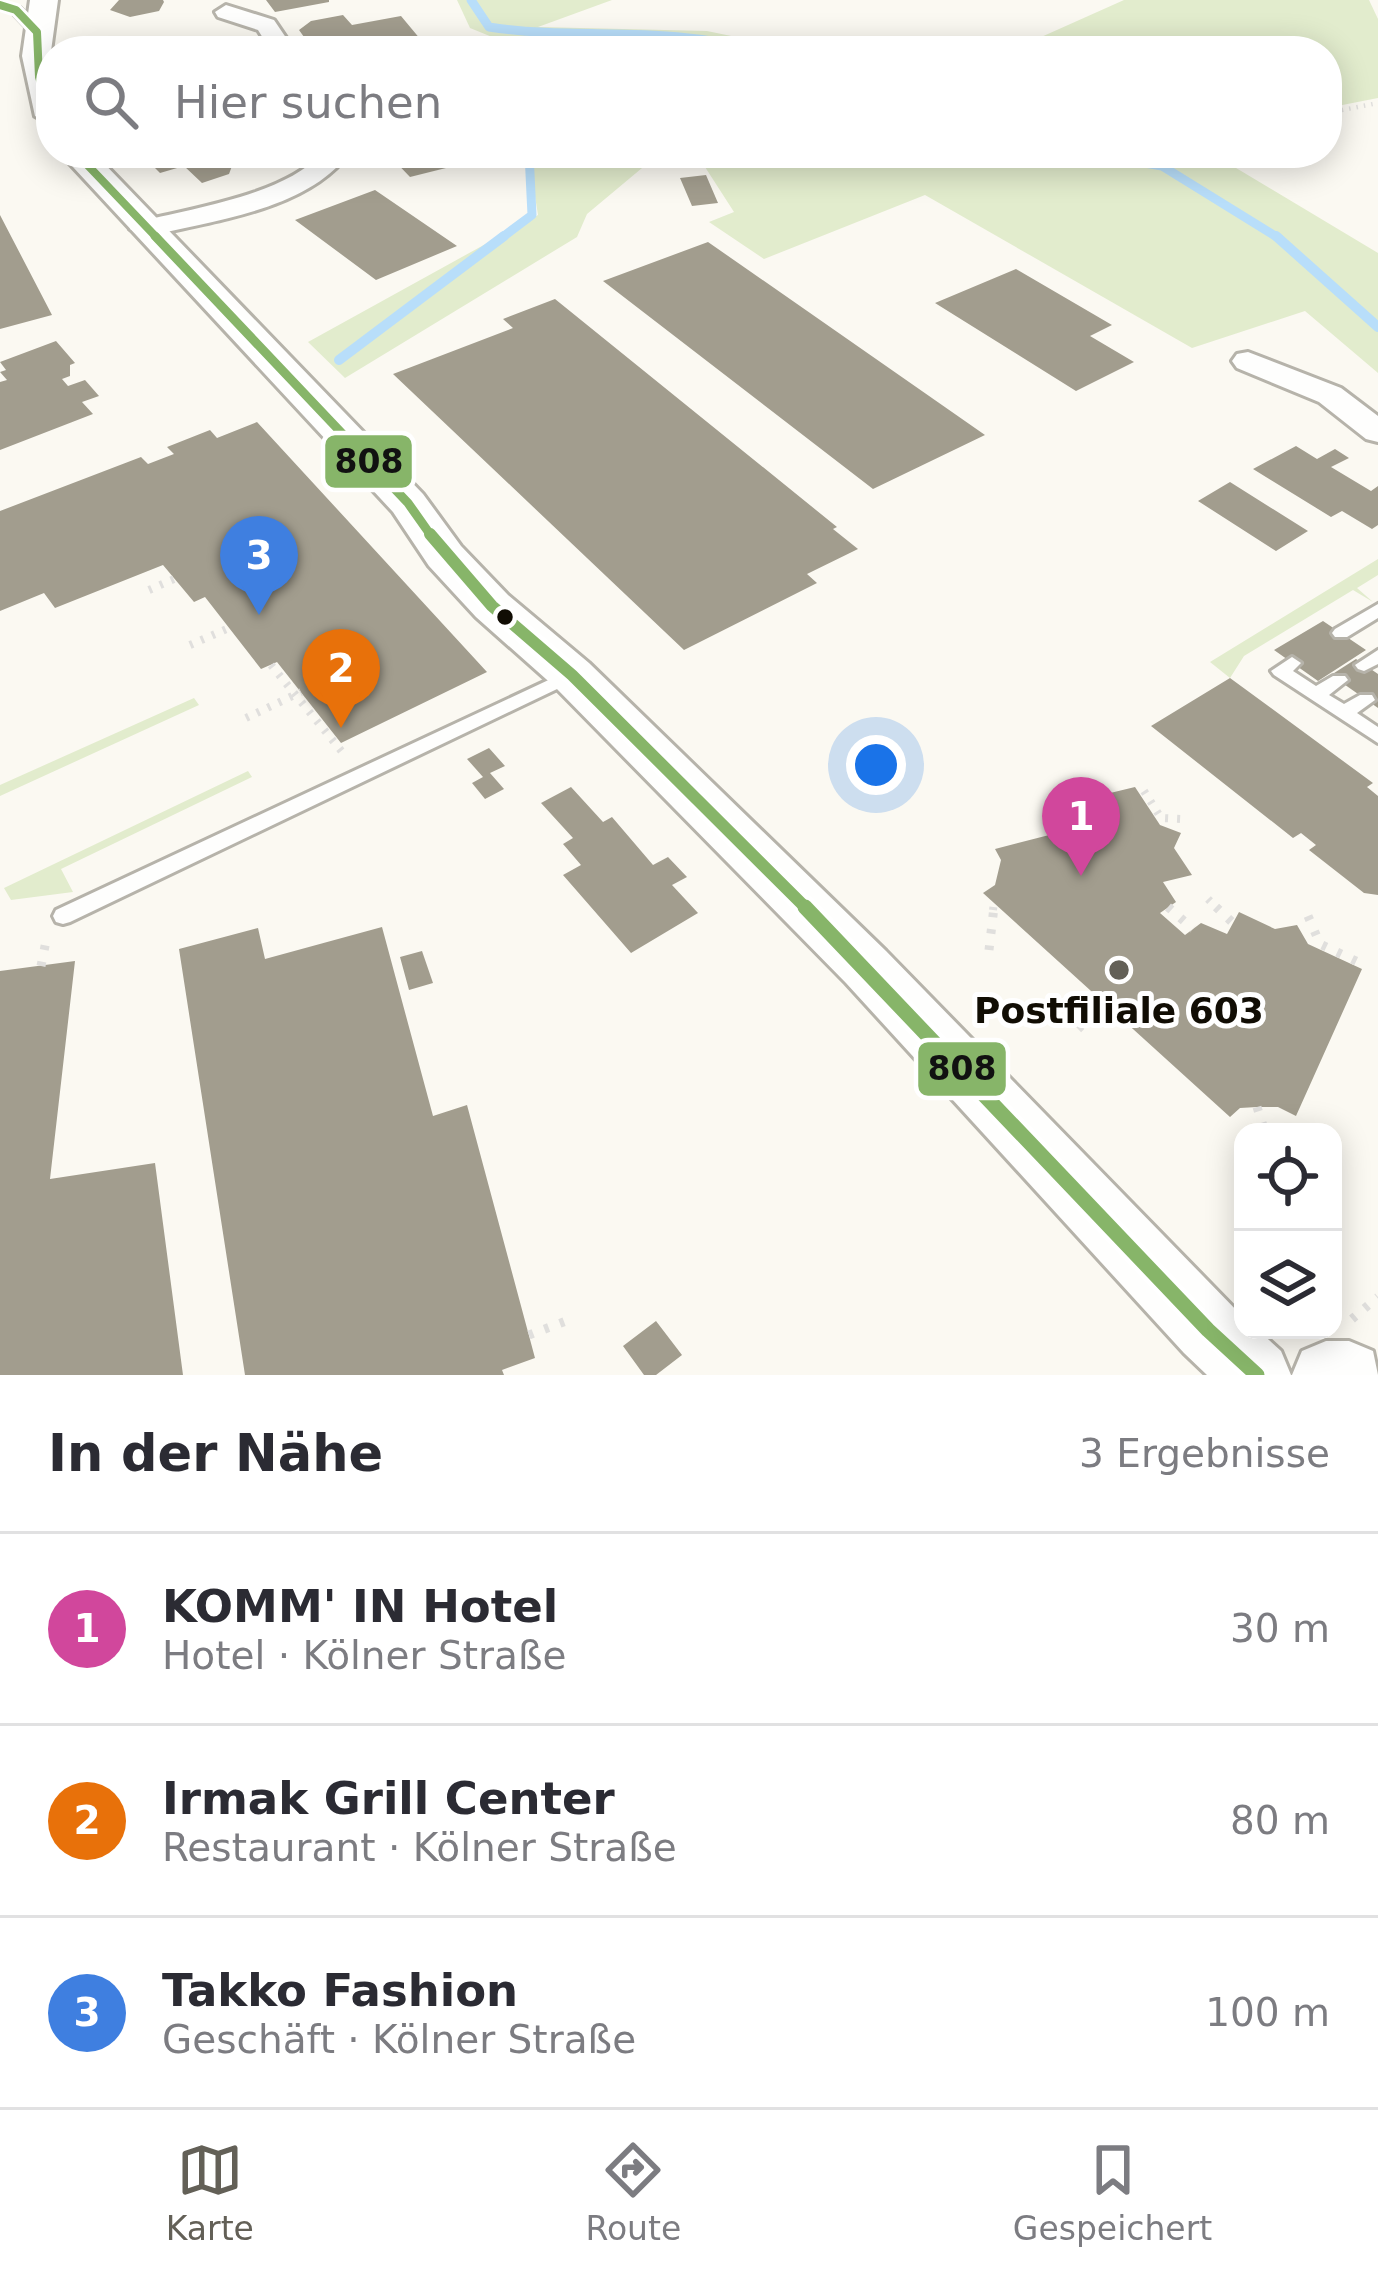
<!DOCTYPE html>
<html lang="de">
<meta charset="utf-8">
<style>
body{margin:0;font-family:"DejaVu Sans",sans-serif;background:#f2f2f3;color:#2b2b33}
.controls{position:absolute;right:36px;bottom:36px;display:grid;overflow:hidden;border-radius:24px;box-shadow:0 6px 30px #0003}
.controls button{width:108px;height:108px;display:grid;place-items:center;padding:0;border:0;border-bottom:3px solid #e1e1e2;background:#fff;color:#2b2b33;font:60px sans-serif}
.you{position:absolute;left:876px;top:765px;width:42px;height:42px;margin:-30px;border:9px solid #fff;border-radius:50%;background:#1a73e8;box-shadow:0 0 0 18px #1a73e833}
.badge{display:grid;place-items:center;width:78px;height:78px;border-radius:50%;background:#636057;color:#fff;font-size:39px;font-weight:700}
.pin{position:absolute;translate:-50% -99px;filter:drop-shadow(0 3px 6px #0008)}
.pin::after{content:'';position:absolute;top:63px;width:42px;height:36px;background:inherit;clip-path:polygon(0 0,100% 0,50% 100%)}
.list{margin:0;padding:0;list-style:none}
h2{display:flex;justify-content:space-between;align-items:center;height:156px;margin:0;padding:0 48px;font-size:51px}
h2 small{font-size:39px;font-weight:400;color:#7c7c81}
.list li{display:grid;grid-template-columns:78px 1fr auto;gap:36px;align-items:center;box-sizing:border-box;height:192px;padding:0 48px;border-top:3px solid #e1e1e2}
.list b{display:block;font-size:45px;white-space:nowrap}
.list p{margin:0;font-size:39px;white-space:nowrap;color:#7c7c81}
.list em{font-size:39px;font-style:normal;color:#7c7c81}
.icon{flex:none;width:66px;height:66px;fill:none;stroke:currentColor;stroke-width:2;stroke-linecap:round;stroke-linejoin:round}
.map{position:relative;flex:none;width:1378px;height:1375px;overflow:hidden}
.search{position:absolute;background:#fff;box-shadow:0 6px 30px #0003;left:36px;right:36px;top:36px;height:132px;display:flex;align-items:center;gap:30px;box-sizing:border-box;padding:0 42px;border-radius:48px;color:#7c7c81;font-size:45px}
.sheet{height:732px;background:#fff}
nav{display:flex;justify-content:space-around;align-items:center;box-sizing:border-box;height:168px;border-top:3px solid #e1e1e2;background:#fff;font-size:33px;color:#7c7c81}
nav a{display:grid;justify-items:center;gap:6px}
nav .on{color:#636057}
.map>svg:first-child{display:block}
.green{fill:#e2eccd}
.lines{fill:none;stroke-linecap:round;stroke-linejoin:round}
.stream-far1{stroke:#b8defa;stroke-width:9}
.stream{stroke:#b8defa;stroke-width:10}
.building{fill:#a29d8e}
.service-casing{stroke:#b6b3aa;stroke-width:6}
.minor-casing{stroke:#b6b3aa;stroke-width:6}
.tertiary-casing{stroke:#b6b3aa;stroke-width:6}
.path-far2{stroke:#e0dfdd;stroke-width:4.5;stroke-dasharray:1.5 6;stroke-linecap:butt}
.path-far1{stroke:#e0dfdd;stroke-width:8;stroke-dasharray:3 9;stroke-linecap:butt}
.path{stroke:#e0dfdd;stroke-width:9;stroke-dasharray:4.5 12;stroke-linecap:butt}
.service{fill:#fefefd;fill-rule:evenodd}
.minor{fill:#fefefd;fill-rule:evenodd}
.tertiary{fill:#fefefd;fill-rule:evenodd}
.bus-1-far3-casing{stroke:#fff;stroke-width:14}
.bus-1-far2-casing{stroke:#fff;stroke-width:16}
.bus-1-far1-casing{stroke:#fff;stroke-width:21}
.bus-1-casing{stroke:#fff;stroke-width:24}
.bus-1-far3{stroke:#87b569;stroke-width:8}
.bus-1-far2{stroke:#87b569;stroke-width:9}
.bus-1-far1{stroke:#87b569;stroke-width:12}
.bus-1{stroke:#87b569;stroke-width:15}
.bus-dot{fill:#110d04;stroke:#fff;stroke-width:4.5}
.poi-dot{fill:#636057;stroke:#fff;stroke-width:4.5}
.labels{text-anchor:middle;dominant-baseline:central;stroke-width:10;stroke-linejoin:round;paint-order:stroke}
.poi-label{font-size:36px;font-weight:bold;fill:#110d04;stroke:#fff}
.line-badge{stroke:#fff;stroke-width:4.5}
.pale-badge-label{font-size:33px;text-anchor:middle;font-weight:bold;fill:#111}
</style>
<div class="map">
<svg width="1378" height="1375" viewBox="0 0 1378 1375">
<rect width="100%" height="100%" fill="#fbf9f2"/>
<!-- green -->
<path class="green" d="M457,0H612L538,27L707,31L805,51H659L660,43L512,45L470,28Z
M1124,0H1369L1378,19V98L1327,108V51H1010Z
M528,153H660L587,214L577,237L345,378L308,342L538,215Z
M696,153H1211L1378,253V373L1305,311L1192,348L925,195L764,259L709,222L734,212Z
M1378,559V575L1357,588L1373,602L1353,590L1244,656L1230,678L1210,662Z
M194,698L199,705L0,796V785Z
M248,771L252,777L61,869L73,892L11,900L4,888Z"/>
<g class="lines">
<!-- stream-far1 -->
<path class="stream-far1" d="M471,0L489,27C578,41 667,24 754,51
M1088,153L1162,166L1280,239
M500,239L532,215L529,153"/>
<!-- stream -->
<path class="stream" d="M1276,236L1378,327
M339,360L504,236"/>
</g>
<!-- building -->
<path class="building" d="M119,0H163L164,2L159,11L130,17L110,10Z
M266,0H329V2L275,12Z
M343,15L352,25L401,16L421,40L372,51H314L299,30L311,21Z
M140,153H280L284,157L258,165L242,162L232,166L229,174L202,183L184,166L160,173Z
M387,153H466L474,161L410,177Z
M706,175L718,203L692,206L680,178Z
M375,190L457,246L376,280L295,220Z
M0,215L52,315L0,329Z
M708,242L985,435L873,489L603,281Z
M1016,269L1112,325L1090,336L1134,362L1076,391L935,303Z
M555,299L837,527L833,529L858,549L807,574L817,583L684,650L393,374L513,328L503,319Z
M56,341L75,363L70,365V376L62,379L68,386L85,380L99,396L82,402L93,414L0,450V382L7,380L0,372L6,370L0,362Z
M257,422L487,672L341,743L277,662L261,669L205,597L194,602L163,565L55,608L44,593L0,611V511L141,457L148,464L174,454L167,447L210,430L217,438Z
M1296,446L1317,459L1335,449L1349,458L1331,467L1371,491L1378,486V525L1372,529L1342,511L1331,517L1253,469Z
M1230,482L1308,531L1276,551L1198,501Z
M1323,621L1366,650L1318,681L1274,650Z
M1356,659L1378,674V708L1331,675Z
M1230,678L1373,783L1367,787L1378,796V895L1364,893L1309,850L1316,845L1301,833L1293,838L1151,726Z
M489,748L505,766L490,773L504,789L485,799L472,783L483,777L467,759Z
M571,787L603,822L612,817L653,865L668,857L687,877L672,885L698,913L631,953L563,875L581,865L563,844L573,838L541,803Z
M1135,787L1160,825L1181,833L1174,848L1192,875L1163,882L1176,902L1160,913L1185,935L1201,923L1227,934L1239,912L1275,929L1297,925L1308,944L1362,969L1296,1116L1278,1107H1257L1240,1108L1230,1117L983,893L995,885L1001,860L995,849L1057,833L1044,809Z
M382,927L433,1116L467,1105L535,1358L502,1370L504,1375H245L179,949L258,928L265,959Z
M422,951L433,983L409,990L400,957Z
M75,961L50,1179L155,1163L183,1375H0V971Z
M656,1321L682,1355L656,1375H644L623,1346Z"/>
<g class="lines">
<defs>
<path id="service" d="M0,2L20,8L41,30V34H33L12,12L0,8Z
M1378,604V618L1347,637H1335L1332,633L1335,629Z
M1378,650V664L1364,671L1358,669L1355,665Z
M1292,657L1301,663L1293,671L1316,686L1333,676H1345L1348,680L1329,695L1344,704L1360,695H1372L1375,700L1357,713L1378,727V743L1274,675L1271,671Z
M572,669L581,675L578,679L70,922L63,924L56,922L53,916L56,910Z"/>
<path id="minor" d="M226,5L274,20L295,51H271L258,30L218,17L215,12Z
M322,153H349C307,211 209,221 144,237L130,229L134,223C188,209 284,196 322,153Z
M1248,352L1341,388L1378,416V442L1366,439L1319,402L1237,368L1232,361L1237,354Z"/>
<path id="tertiary" d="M30,0H58L51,51V125L35,116L22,56Z
M60,153H94L423,494L461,546L508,595L589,663L886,951L1243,1317V1330H1258L1281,1351L1291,1375H1207L1184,1353L846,983L555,687L476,617L429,566L393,512Z
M1326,1341H1349L1373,1351L1378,1375H1292L1302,1351Z"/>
</defs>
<!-- service casing -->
<use href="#service" class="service-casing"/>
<!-- minor casing -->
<use href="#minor" class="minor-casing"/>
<!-- tertiary casing -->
<use href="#tertiary" class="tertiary-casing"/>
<!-- path-far2 -->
<path class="path-far2" d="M1327,113L1378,103"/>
<!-- path-far1 -->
<path class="path-far1" d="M149,590L174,579
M190,645L229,628
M271,665L343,753
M246,718L301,692
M1144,791L1161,818L1182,819
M1208,899L1219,910
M993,910L994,903"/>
<!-- path -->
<path class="path" d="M1168,907L1193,929
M1216,907L1233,923
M1308,916L1320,944L1358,962
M989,950L994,907
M41,966L47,936
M1078,1029L1105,1003
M1257,1107L1265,1132
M1352,1319L1378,1297
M529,1335L574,1318"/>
<!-- service -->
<use href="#service" class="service"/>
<!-- minor -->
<use href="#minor" class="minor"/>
<!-- tertiary -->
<use href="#tertiary" class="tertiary"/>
<defs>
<path id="bus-1-far3" d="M0,5L16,10L37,32L39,77L51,116
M76,153L158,239"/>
<path id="bus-1-far2" d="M155,236L408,503L432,537"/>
<path id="bus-1-far1" d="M430,534L492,606L572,675L808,910"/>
<path id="bus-1" d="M805,907L1208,1330L1257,1375"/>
</defs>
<!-- bus-1-far3 casing -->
<use href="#bus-1-far3" class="bus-1-far3-casing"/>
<!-- bus-1-far2 casing -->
<use href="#bus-1-far2" class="bus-1-far2-casing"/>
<!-- bus-1-far1 casing -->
<use href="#bus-1-far1" class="bus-1-far1-casing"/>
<!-- bus-1 casing -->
<use href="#bus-1" class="bus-1-casing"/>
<!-- bus-1-far3 -->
<use href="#bus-1-far3" class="bus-1-far3"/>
<!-- bus-1-far2 -->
<use href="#bus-1-far2" class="bus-1-far2"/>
<!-- bus-1-far1 -->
<use href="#bus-1-far1" class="bus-1-far1"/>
<!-- bus-1 -->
<use href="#bus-1" class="bus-1"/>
</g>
<!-- markers -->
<circle class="bus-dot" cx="505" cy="617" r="10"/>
<circle class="poi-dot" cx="1119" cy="970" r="12"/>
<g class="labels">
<!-- poi labels -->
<g class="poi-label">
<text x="1119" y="1010">Postfiliale 603</text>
</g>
</g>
<g class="line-badge">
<rect x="323" y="433" width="91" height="57" rx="12" fill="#87b569"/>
<rect x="916" y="1040" width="92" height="58" rx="12" fill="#87b569"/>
</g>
<g class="pale-badge-label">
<text x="369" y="473">808</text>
<text x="962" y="1080">808</text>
</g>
</svg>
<div class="controls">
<button><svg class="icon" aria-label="locate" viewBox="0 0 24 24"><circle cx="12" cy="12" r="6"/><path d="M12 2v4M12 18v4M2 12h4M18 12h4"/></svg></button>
<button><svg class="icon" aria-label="layers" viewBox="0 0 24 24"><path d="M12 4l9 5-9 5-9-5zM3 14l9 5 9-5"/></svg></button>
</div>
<div class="you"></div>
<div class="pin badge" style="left:1081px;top:876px;background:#d1479c">1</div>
<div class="pin badge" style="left:341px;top:728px;background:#e8710a">2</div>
<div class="pin badge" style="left:259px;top:615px;background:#3f7fe0">3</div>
<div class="search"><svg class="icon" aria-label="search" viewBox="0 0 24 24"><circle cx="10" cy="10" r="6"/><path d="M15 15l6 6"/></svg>Hier suchen</div>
</div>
<section class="sheet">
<h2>In der Nähe<small>3 Ergebnisse</small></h2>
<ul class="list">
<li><span class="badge" style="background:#d1479c">1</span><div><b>KOMM' IN Hotel</b><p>Hotel · Kölner Straße</p></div><em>30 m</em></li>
<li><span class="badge" style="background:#e8710a">2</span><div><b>Irmak Grill Center</b><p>Restaurant · Kölner Straße</p></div><em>80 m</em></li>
<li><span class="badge" style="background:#3f7fe0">3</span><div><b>Takko Fashion</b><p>Geschäft · Kölner Straße</p></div><em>100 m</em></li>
</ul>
</section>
<nav>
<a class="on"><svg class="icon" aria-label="map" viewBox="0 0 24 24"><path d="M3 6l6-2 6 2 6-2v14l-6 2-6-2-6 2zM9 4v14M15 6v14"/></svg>Karte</a>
<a><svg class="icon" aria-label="directions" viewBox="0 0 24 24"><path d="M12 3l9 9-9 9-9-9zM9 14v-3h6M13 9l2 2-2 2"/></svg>Route</a>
<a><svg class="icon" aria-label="saved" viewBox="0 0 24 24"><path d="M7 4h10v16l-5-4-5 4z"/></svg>Gespeichert</a>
</nav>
